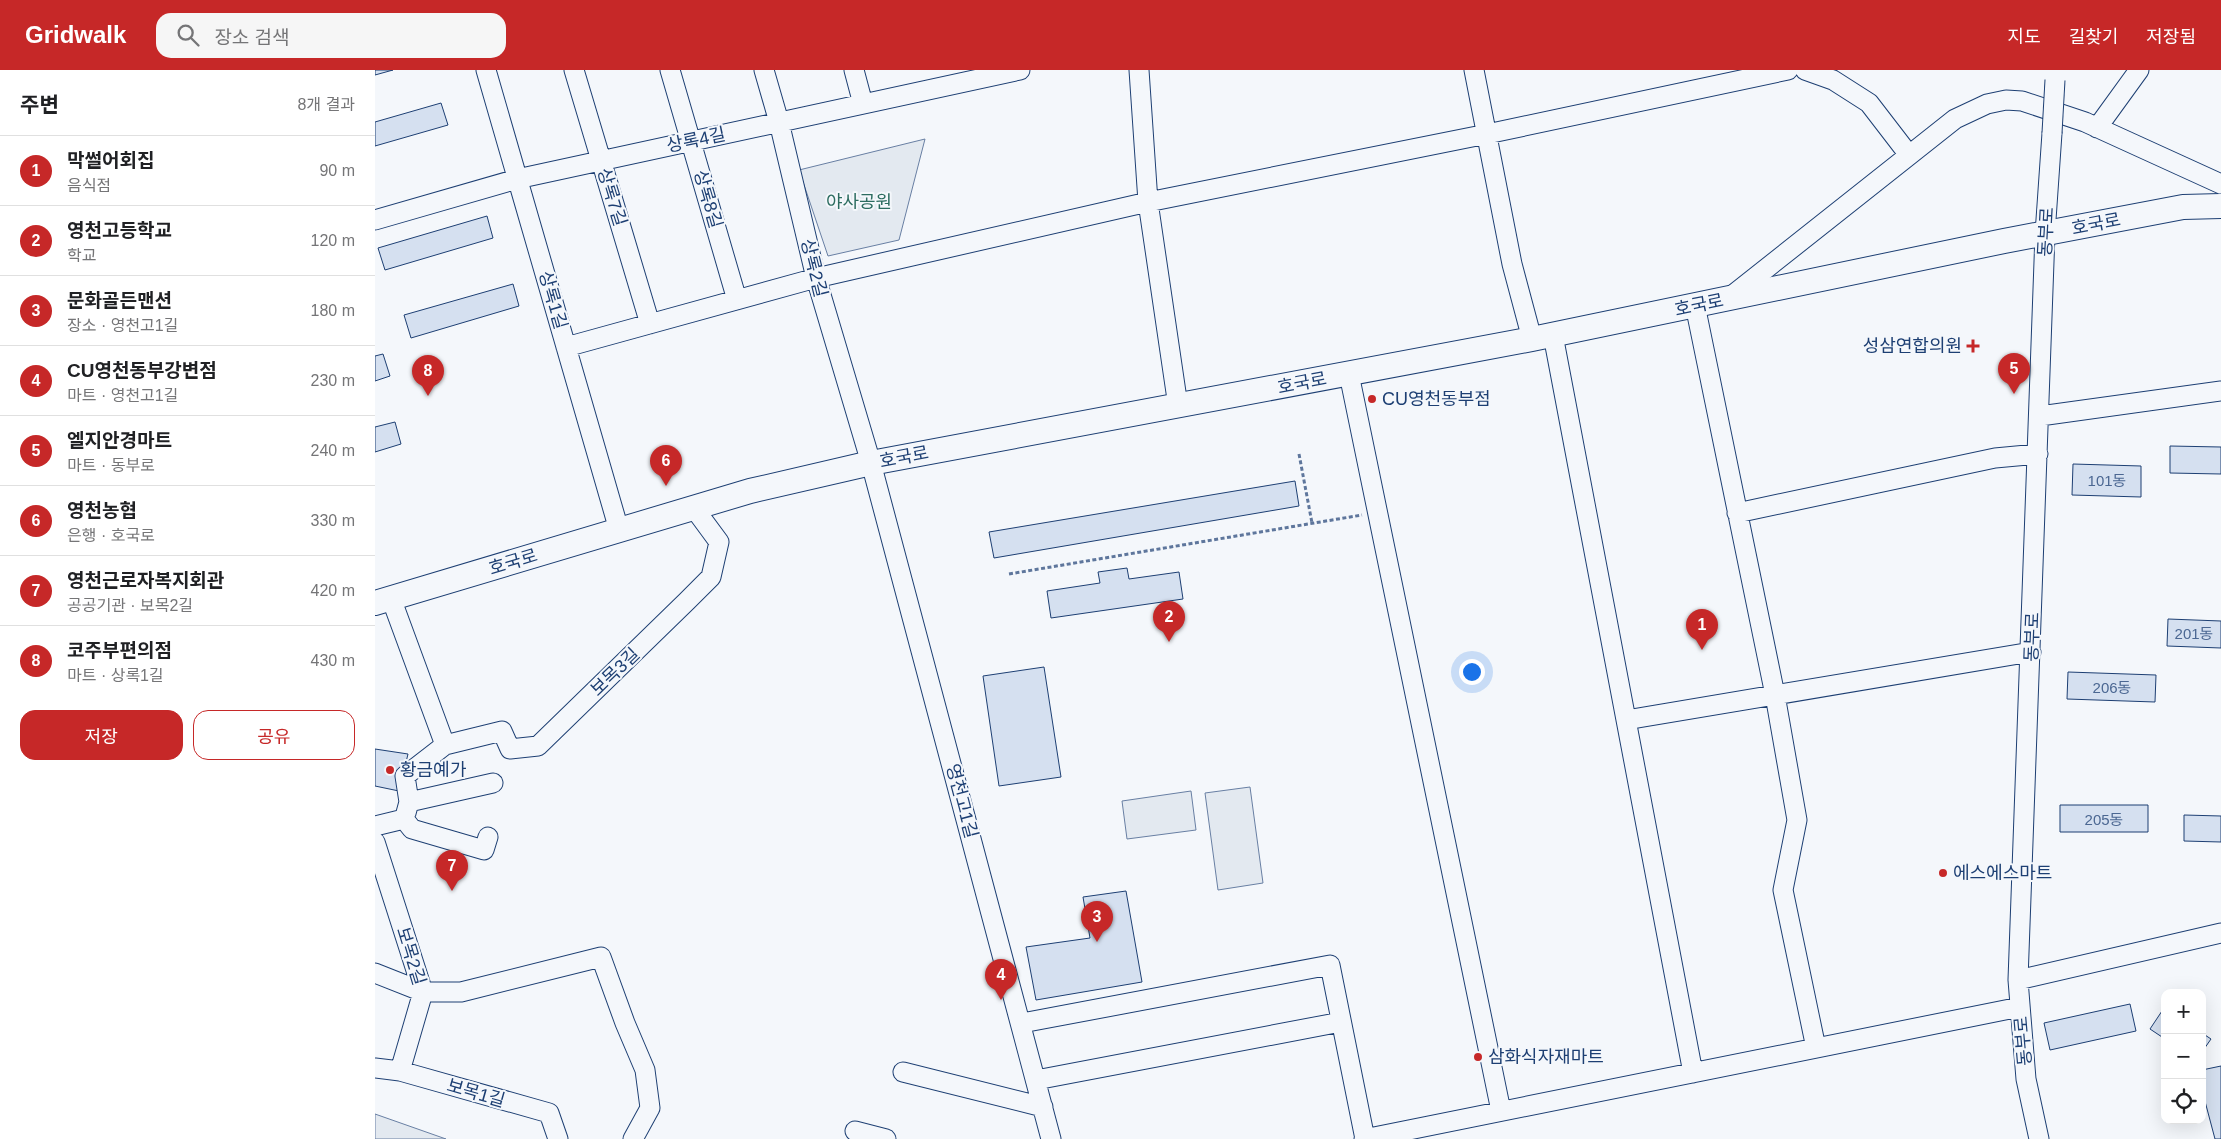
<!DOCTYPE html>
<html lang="ko">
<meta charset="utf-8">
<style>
body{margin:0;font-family:Helvetica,"Noto Sans KR",sans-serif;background:#f6f6f6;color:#202124}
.controls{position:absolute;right:15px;bottom:15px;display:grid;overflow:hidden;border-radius:10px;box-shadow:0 5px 20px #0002}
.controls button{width:45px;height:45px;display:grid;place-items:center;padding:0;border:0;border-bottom:1px solid #e0e0e0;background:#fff;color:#202124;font:25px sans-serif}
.you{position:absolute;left:1096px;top:601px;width:18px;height:18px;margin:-12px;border:4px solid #fff;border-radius:50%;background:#1a73e8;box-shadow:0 0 0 8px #1a73e833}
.badge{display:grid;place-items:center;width:32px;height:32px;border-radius:50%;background:#c62828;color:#fff;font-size:16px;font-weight:700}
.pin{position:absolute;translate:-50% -41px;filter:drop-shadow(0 1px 2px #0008)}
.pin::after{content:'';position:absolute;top:26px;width:18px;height:15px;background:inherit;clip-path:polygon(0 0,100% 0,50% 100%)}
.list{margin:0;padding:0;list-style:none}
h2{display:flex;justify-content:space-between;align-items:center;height:65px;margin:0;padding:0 20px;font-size:21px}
h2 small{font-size:16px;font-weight:400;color:#757577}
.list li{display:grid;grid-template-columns:32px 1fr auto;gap:15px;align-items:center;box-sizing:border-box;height:70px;padding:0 20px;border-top:1px solid #e0e0e0}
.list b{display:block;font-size:19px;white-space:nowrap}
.list p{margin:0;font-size:16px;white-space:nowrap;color:#757577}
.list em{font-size:16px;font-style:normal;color:#757577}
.actions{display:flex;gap:10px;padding:15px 20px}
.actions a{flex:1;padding:11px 0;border:1px solid #c62828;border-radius:15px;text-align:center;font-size:18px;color:#c62828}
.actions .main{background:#c62828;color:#fff}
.icon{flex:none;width:28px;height:28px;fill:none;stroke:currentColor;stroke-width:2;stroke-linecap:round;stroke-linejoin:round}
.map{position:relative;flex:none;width:1846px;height:1069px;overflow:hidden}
header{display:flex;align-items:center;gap:30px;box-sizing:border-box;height:70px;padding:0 25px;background:#c62828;color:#fff}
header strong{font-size:24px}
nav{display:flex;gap:28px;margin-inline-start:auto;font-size:18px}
.search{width:350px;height:45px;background:#f6f6f6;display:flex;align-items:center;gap:12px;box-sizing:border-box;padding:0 18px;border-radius:15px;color:#757577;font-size:19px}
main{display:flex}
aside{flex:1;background:#fff}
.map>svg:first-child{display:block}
.green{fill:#e3e9f0;stroke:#687fa3}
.building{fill:#d5e0f0;stroke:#1d3f73}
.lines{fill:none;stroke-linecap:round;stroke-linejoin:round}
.minor-casing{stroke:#1d3f73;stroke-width:21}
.major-casing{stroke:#1d3f73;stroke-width:26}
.path{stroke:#5e769c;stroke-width:3;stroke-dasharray:4 2.5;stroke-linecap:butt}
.minor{stroke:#f4f7fb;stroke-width:19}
.major{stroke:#f4f7fb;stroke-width:24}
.minor-bridge-casing{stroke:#1d3f73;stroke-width:21;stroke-linecap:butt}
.minor-bridge{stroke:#f4f7fb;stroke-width:19}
.poi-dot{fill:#c62828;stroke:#f4f7fb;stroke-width:2}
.labels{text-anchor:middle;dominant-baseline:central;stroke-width:4;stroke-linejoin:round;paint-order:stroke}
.number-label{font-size:15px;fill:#4b6792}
.street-label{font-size:18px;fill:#1d3f73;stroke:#f4f7fb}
.park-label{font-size:18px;fill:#2c6c60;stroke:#f4f7fb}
.poi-label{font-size:18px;fill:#1d3f73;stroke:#f4f7fb;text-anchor:start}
</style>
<header>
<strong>Gridwalk</strong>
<div class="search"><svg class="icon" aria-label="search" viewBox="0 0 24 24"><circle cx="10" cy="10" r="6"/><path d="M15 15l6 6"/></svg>장소 검색</div>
<nav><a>지도</a><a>길찾기</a><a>저장됨</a></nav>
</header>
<main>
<aside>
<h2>주변<small>8개 결과</small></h2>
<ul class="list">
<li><span class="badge">1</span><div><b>막썰어회집</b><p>음식점</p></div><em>90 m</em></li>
<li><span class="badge">2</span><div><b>영천고등학교</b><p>학교</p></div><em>120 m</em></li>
<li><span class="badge">3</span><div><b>문화골든맨션</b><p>장소 · 영천고1길</p></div><em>180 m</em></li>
<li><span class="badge">4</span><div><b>CU영천동부강변점</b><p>마트 · 영천고1길</p></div><em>230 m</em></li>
<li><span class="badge">5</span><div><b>엘지안경마트</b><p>마트 · 동부로</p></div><em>240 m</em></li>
<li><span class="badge">6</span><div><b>영천농협</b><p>은행 · 호국로</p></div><em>330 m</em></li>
<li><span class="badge">7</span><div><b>영천근로자복지회관</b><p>공공기관 · 보목2길</p></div><em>420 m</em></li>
<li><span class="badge">8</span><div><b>코주부편의점</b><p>마트 · 상록1길</p></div><em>430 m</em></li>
</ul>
<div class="actions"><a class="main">저장</a><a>공유</a></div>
</aside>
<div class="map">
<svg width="1846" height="1069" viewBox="0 0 1846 1069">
<rect width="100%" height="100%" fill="#f4f7fb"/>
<!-- green -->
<path class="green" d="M550,69L524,170L453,186L424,100Z
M875,717L888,813L843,820L830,723Z
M816,721L821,760L752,769L747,731Z
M0,1044L71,1069H0Z"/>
<!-- building -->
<path class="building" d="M0,0H18L0,5Z
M66,33L73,55L0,76V52Z
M112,146L118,168L10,200L3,178Z
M138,214L144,236L36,268L29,245Z
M8,284L15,306L0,311V286Z
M20,352L26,374L0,382V357Z
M1795,376L1846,377V404L1795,403Z
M1698,394L1766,396V427L1697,425Z
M920,411L924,436L619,488L614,462Z
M752,498L754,509L804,502L808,529L676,548L672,521L725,513L723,502Z
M1793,549L1846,551V578L1792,576Z
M669,597L686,707L624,716L608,606Z
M1693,602L1781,605L1780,632L1692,629Z
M0,679L33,684L24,721L0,716Z
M1685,735H1773V762H1685Z
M1809,745L1846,746V772L1809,771Z
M751,821L767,912L661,930L651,877L715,868L708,827Z
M1755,934L1761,961L1675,980L1669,953Z
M1789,938H1790V969L1775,959Z
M1827,963L1836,969L1827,982Z
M1846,996V1069H1840L1827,1020V1000Z"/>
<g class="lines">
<defs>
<path id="minor" d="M111,0L244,460
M199,0L275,254
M295,0L362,230
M389,0L404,52L441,208L496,393L676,1069
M479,0L488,34
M764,0L773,132L803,336
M1099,0L1137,194L1157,269
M1430,0L1458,10L1494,33L1534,85
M1722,58L1764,0
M0,150L142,109L645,0
M1354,228L1580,49L1612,34L1631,30L1647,31L1710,52L1846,114
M1320,235L1400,625L1422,750L1408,820L1441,978
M1178,265L1318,1003
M191,277L441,208L773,132L1112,64L1413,0
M974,304L1126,1041
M1665,346L1846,321
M1362,443L1620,388L1663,384
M16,528L70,675
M1251,650L1656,582
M34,732L30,706L70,675L127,661L135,679L163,676L312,531L336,507L344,472L319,438
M31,743L34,732L118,713
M0,756L29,749L37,759L109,780L113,767
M0,772L48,922L25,1001
M0,903L48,922H86L226,887L250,953L270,1000L275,1038L258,1069
M1643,910L1846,863
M647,953L955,895L990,1069
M0,998L25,1001L174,1043L183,1069
M528,1002L668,1037
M661,1010L966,952
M480,1061L511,1069
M989,1069L1645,937
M1664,1069L1651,1009L1643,910L1670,164L1677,63"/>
<path id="major" d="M0,533L375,421L496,393L1157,269L1629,171L1808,137L1846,136"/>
</defs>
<!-- minor casing -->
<use href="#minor" class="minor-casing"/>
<!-- major casing -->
<use href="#major" class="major-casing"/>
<!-- path -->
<path class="path" d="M924,384L937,453
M634,504L987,445"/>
<!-- minor -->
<use href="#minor" class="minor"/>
<!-- major -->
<use href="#major" class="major"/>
<defs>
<path id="minor-bridge" d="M1677,63L1680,10"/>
</defs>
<!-- minor-bridge casing -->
<use href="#minor-bridge" class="minor-bridge-casing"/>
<!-- minor-bridge -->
<use href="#minor-bridge" class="minor-bridge"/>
</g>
<!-- markers -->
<g class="poi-dot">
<path d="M1595.5 268.5h5v5h5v5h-5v5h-5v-5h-5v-5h5z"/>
<circle cx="997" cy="329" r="5"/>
<circle cx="15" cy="700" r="5"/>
<circle cx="1568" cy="803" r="5"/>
<circle cx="1103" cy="987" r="5"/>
</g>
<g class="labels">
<!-- number labels -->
<g class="number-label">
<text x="1732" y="410">101동</text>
<text x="1819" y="563">201동</text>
<text x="1737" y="617">206동</text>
<text x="1729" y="749">205동</text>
</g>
<!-- street labels -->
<g class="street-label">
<text transform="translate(321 70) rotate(-12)">상록4길</text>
<text transform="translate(237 127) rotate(73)">상록7길</text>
<text transform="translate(333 129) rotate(74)">상록8길</text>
<text transform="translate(1721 154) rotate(-11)">호국로</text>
<text transform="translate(1671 162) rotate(-87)">동부로</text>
<text transform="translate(439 198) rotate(76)">상록2길</text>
<text transform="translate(178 230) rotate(74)">상록1길</text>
<text transform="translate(1324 235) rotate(-12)">호국로</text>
<text transform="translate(927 313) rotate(-11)">호국로</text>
<text transform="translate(529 387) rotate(-11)">호국로</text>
<text transform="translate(138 492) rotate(-17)">호국로</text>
<text transform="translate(1657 567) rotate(-88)">동부로</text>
<text transform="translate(240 602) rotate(-44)">보목3길</text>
<text transform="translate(587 731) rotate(75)">영천고1길</text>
<text transform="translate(36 886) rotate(73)">보목2길</text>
<text transform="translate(1648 971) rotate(-95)">동부로</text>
<text transform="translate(101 1023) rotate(16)">보목1길</text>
</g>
<!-- park labels -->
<g class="park-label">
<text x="484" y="132">야사공원</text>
</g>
<!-- poi labels -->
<g class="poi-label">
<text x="1587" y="276" text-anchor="end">성삼연합의원</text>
<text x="1007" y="329">CU영천동부점</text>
<text x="25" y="700">황금예가</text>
<text x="1578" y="803">에스에스마트</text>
<text x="1113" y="987">삼화식자재마트</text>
</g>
</g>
</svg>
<div class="controls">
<button>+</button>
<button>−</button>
<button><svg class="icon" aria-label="locate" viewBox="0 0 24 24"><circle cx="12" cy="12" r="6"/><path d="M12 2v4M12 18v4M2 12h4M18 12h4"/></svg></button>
</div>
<div class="you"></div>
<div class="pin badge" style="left:1327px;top:580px">1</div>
<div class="pin badge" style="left:794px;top:572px">2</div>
<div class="pin badge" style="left:722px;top:872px">3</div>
<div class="pin badge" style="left:626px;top:930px">4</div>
<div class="pin badge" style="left:1639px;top:324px">5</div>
<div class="pin badge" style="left:291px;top:416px">6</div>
<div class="pin badge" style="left:77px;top:821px">7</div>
<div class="pin badge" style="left:53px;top:326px">8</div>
</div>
</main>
